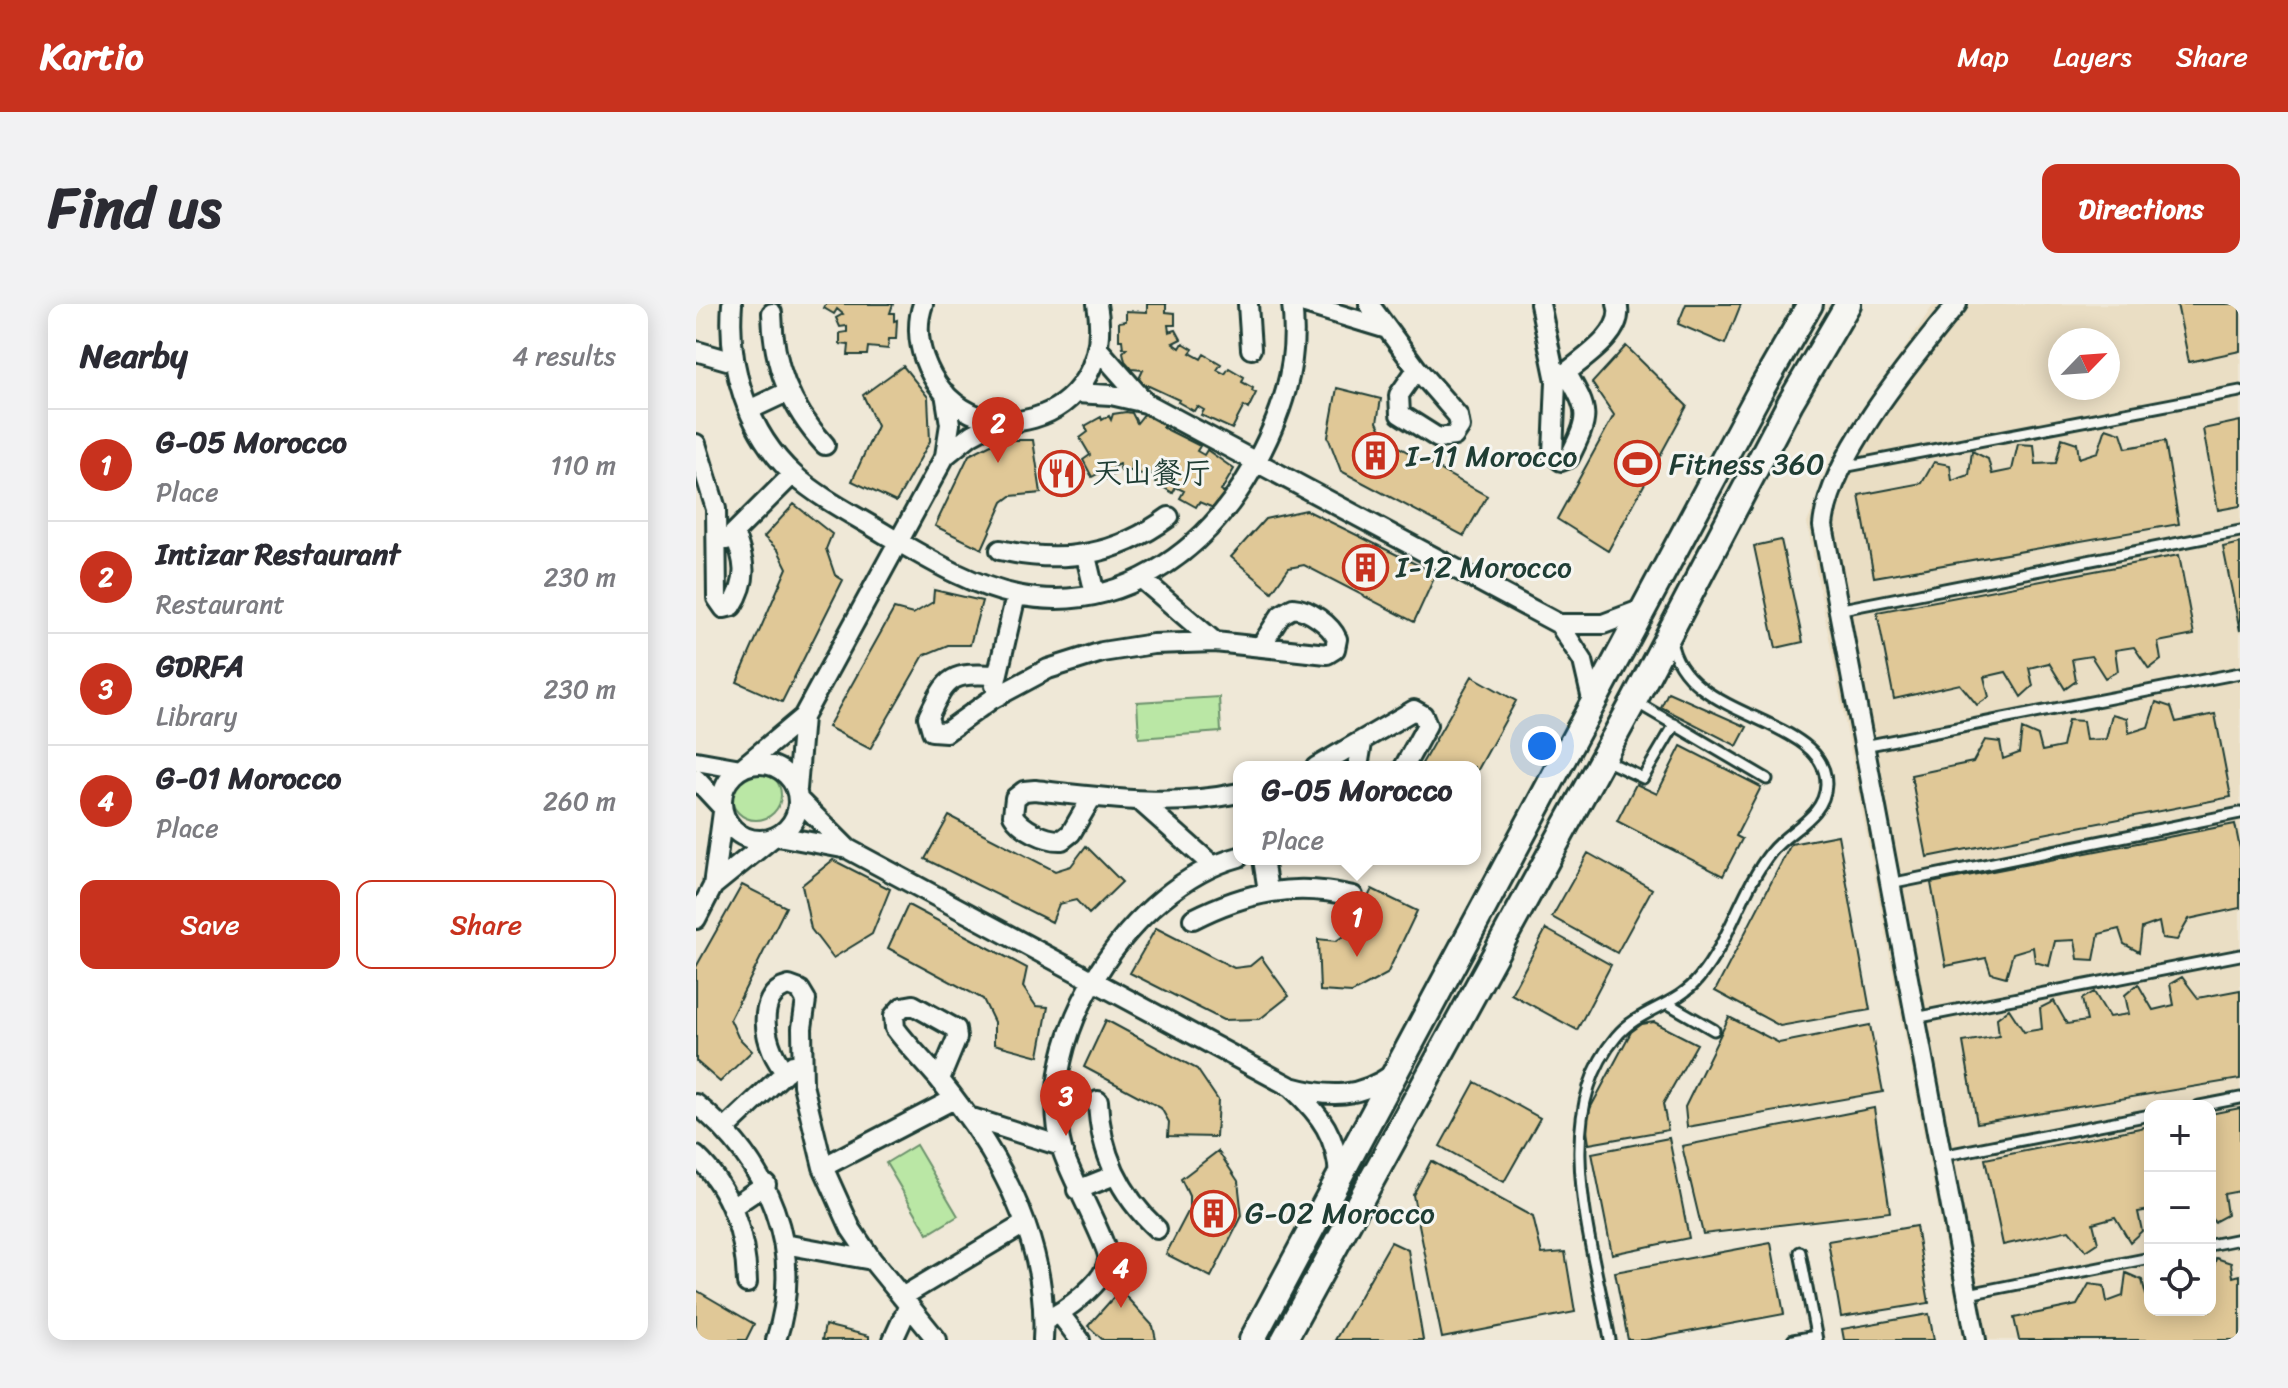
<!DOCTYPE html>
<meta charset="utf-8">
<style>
body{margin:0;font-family:Sriracha,"LXGW WenKai TC",sans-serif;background:#f2f2f3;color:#2b2b33}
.controls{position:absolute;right:24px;bottom:24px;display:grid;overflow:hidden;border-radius:16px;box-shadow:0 4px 20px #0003}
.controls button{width:72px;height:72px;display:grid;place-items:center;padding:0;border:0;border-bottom:2px solid #e1e1e2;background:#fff;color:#2b2b33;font:40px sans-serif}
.compass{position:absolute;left:1352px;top:24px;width:72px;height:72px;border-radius:50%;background:#fff;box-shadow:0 4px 20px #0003;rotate:65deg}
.you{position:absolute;left:846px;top:442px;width:28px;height:28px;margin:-20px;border:6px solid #fff;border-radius:50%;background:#1a73e8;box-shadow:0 0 0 12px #1a73e833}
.badge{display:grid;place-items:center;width:52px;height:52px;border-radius:50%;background:#c8321e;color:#fff;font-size:26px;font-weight:700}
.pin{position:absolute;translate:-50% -66px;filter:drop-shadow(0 2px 4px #0008)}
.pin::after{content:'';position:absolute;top:42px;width:28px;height:24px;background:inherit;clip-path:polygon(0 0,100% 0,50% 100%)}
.popup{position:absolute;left:537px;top:457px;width:248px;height:104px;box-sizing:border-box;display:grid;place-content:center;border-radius:16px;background:#fff;filter:drop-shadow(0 2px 6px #0005);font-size:26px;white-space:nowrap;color:#7c7c81}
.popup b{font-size:30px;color:#2b2b33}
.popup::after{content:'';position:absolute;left:50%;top:100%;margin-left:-16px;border:16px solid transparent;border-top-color:#fff}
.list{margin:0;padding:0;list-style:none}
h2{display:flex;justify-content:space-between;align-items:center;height:104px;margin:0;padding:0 32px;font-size:34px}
h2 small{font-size:26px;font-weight:400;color:#7c7c81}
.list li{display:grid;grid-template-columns:52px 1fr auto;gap:24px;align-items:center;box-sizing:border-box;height:112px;padding:0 32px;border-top:2px solid #e1e1e2}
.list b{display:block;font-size:30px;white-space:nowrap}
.list p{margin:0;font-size:26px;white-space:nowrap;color:#7c7c81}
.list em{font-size:26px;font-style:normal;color:#7c7c81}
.actions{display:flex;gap:16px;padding:24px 32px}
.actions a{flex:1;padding:18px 0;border:2px solid #c8321e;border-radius:16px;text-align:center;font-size:28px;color:#c8321e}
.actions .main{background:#c8321e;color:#fff}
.icon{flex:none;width:44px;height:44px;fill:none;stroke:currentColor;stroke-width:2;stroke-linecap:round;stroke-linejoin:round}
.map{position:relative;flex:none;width:1544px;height:1036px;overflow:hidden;border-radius:16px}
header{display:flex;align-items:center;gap:48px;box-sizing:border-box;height:112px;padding:0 40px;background:#c8321e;color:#fff}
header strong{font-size:38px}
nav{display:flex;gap:44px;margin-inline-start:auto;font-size:28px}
.intro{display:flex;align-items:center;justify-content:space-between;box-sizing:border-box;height:192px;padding:0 48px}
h1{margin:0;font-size:56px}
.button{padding:20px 36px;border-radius:16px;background:#c8321e;color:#fff;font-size:28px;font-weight:700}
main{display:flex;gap:48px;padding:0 48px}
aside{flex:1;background:#fff;border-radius:16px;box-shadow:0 4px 20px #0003}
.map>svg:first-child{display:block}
.built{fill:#eadec4;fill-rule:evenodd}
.green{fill:#bae7a5;stroke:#6c926c;stroke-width:2}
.building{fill:#e0c897;stroke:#1f3d34;stroke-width:2}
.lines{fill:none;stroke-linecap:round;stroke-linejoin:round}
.service-casing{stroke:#1f3d34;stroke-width:15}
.minor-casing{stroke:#1f3d34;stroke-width:24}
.tertiary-casing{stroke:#1f3d34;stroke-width:30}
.service{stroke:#f6f6f2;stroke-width:9}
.minor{stroke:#f6f6f2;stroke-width:18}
.tertiary{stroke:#f6f6f2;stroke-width:24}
.labels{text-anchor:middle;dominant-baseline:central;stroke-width:6;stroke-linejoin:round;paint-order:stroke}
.poi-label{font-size:30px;fill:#1f3d34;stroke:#f6f6f2;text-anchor:start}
</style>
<header>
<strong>Kartio</strong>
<nav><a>Map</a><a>Layers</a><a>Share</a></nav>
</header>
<div class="intro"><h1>Find us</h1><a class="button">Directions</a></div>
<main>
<aside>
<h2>Nearby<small>4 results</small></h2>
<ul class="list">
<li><span class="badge">1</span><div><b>G-05 Morocco</b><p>Place</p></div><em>110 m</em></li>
<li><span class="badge">2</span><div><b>Intizar Restaurant</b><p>Restaurant</p></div><em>230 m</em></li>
<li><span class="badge">3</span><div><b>GDRFA</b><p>Library</p></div><em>230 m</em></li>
<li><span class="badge">4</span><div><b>G-01 Morocco</b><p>Place</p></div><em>260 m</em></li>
</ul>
<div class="actions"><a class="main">Save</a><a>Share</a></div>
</aside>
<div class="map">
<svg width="1544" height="1036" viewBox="0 0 1544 1036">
<rect width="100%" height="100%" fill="#efe8d7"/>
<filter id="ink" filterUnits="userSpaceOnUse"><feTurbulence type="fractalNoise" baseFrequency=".0125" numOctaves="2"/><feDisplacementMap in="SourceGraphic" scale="16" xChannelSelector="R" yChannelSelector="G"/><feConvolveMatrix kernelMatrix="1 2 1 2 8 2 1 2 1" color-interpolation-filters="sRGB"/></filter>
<g filter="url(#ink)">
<!-- built -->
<path class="built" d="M1238,0H1544V1036H1267L1111,219L1143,143ZM1364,36H1412V84H1364ZM1454,802H1514V1006H1454Z"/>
<!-- green -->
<path class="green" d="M523,393L525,428L443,434L441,398Z
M35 491a25 25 0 1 1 50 0a25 25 0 1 1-50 0Z
M220,841L262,912L232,930L190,859Z"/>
<!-- building -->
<path class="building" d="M130,0H197L194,9H198V17L201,16L200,35H193L192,45L172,43L171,51H152L153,41L144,40V29L151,28V22L144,23L140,14L147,10L141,5L138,10L128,4Z
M451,0H470V8L479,9V21H472L473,28L480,26L485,35L477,39L484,44L487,39L497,45L494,49L505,55L508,50L525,60L521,66L529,70L533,64L548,73L546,78L557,84L556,87L560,89L552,105L548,102L536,125L505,111L508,106L501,102L498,107L482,98L483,96L442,77L447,66L436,65L429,57L427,48L431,44H427L426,36H423V18L430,17V7L451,8Z
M990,0H1045L1029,40L982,20Z
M1481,0H1544V47L1493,58Z
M930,42L991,102L912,247L861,215L918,111L896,79Z
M207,62L232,93L234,137L200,198L156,177L181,122L167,91Z
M641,84L685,95L681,118L690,136L791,192L768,232L645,167L632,133Z
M430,108L436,109L441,119L449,109L468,120L466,123L504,142L501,147L508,151L511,146L538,165L525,187L529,190L520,205L503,198L500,203L484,194L488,187L480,183L477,189L460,179L463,174L452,168L449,172L439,167L442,162L435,158V167H425L423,160L417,163L420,169L410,175L405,168L396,173L387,156L394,151L384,134L392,128L389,122L405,113L406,116L413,112L415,116L417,110Z
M1544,117V202L1522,206L1507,125Z
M1410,124L1425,129L1430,144L1469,137L1483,220L1178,273L1163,191L1226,179L1238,158L1254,161L1256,177L1273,171L1276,147L1292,155L1296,170L1316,166L1322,140L1338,141L1340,160L1360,159L1366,134L1381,139L1383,154L1402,148Z
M303,136H337L345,189L315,192L307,198L286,245L239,222L273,151Z
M98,200L136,230L130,245L139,271L147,276L86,398L41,378L91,264L82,246L68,233Z
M610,206L740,270L718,318L608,261L593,264L576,288L535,253L569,215Z
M1085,236L1107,338L1080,344L1058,242Z
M1544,239V327L1527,243Z
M1483,251L1498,331L1462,338L1465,356L1453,365L1438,343L1419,346L1422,367L1409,374L1395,352L1376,355L1380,377L1369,385L1353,359L1333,364L1337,382L1325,393L1310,368L1288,373L1293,393L1281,401L1264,380L1198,395L1181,308Z
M238,286L286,297L274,341H252L228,351L174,445L132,423L198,305L217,310L237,298Z
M776,372L820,397L779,471V463H724Z
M972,388L1051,423L1041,442L965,403Z
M1460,398L1475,403L1480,418L1519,410L1535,493L1231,553L1215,471L1277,458L1289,436L1304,438L1307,455L1323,449L1326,425L1342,432L1346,447L1366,443L1372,416L1387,417L1390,436L1410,435L1416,410L1431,414L1433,429L1452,423Z
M985,442L1065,483L1040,532L1046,535L1027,572L921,517L940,480L961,490Z
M253,512L359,567L375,562L390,542L426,578L393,610L380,596L363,600L356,618L229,555Z
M1539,520L1544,545V604L1493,615L1481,636L1466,634L1463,618L1446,624L1443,648L1428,640L1423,625L1403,630L1398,656L1382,655L1379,636L1359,637L1353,662L1339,658L1337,643L1317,649L1310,673L1295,669L1290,654L1250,662L1235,579Z
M1142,531L1174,706L1084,722L1019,687L1095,540Z
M892,549L956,585L921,649L856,613Z
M137,556L194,585L176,630L137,654L115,625L106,581Z
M46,581L90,603L34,715L42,733L56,747L24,778L0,757V663Z
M676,585L721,607L691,670L656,689L624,687L622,635L640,637L655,627Z
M212,601L331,664L327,683L340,702L352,703L343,752L298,740V718L287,695L192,644Z
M460,624L538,664L554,662L565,653L593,692L564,715L527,716L434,669Z
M850,625L915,661L881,726L815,690Z
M1486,673L1502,694L1544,686V775L1281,819L1267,738L1303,732L1301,714L1313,705L1328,728L1346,725L1344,704L1358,697L1371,720L1391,717L1386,695L1398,688L1413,713L1433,710L1429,691L1442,680L1457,706L1478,701L1474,680Z
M1033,713L1083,739L1174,721L1187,788L991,823L989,803Z
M410,716L501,765L522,796L520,833L472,832L473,818L465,804L388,763Z
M958,718L1001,740L967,800L972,826L893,840L889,814L935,728L946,720Z
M779,778L844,814L808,878L744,842Z
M1178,804L1194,908L1007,930L986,842Z
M1544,804V887L1528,890L1531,911L1518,918L1514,912V810Z
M1454,822V906L1442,908L1446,927L1434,938L1419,913L1397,919L1402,939L1390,947L1373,926L1307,941L1289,855Z
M973,834L993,934L916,950L896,849Z
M522,847L542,877L546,912L515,973L470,950L493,906V892L485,875Z
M735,857L837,913L846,950L869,948L879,1008L746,1034L717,891Z
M1220,922L1233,999L1145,1013L1132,937Z
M695,938L712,946L727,1036H639Z
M1075,939L1088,1010L949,1036H932L919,968Z
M1520,954L1535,959L1537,973L1544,971V1036H1323L1318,1014L1381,1001L1393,980L1408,982L1411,998L1427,992L1430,969L1446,976L1450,991L1454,990V1006H1514V979Z
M0,986L58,1020L50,1036H0Z
M424,986L457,1022L460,1036H407L392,1022Z
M1233,1010L1238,1036H1148L1146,1025Z
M129,1021L173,1032V1036H126Z"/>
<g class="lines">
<defs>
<path id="service" d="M1147,163L1544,87
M1141,306L1544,227
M940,398L1071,475
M1168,442L1544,369
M909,456L947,474L979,420
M1194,580L1544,509
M971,699L1018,726
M1219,714L1544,651
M1503,802L1544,794
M1245,852L1454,811
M1514,941L1544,935
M1104,948L1121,1036
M1272,990L1454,954
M914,1036C898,944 852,813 920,733C943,705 981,702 1003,674C1034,637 1045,586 1075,548C1093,525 1129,514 1130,480C1130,411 987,417 975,336
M1097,1036L1120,1032"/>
<path id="minor" d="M36,0C31,61 51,128 98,171C125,195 158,211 189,230C229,253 275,282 321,291C421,311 508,250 555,167C585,114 604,61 596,0
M227,0C221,17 222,37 228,54C267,163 423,123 401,0
M552,0L555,45
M609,0L691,25
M673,0L721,65L762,112L764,123L758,132L742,134L704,110L703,91L721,65
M844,0L860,77L857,150L865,157L873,154C894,112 894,109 870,68
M1261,0C1217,54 1133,154 1127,222L1280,1036
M76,9C77,61 94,103 129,141
M403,46L448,97
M0,47L38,58
M863,74C882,58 931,29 921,0
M380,89L415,91L450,99L863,320L887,357L897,400
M53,106L91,88
M0,140L20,205L21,294L28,304L36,302C53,275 49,257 38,229
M249,152L275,131L303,116
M31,236L97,170
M304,246C367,260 420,252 473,213
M390,252L399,290
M446,275L519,338
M863,320H907L947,305
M301,371C255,369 252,371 232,413L236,427L250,428L296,395L352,365L406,348L457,340L519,338L631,350L639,345L641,335C635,321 613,305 597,304L585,311L565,342
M299,382L320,291
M0,457L45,465
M26 498a38 38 0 1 1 76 0a38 38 0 1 1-76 0Z
M47,463L107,413L249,152L254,120L249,89
M620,463L718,406L727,411L731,421L708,463
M662,463L666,439
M0,475L26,503
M101,485L107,413
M396,493L375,529L366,536C350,537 325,525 317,511L319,494L328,487L339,486C408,494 474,504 543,489
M102,495L150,543
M445,498L516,561
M82,532L152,545L595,783C634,794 663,794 697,770
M567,555L572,587
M17,582L75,535
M0,615L17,582L27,508
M497,615C550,588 599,578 657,592
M90,768C68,746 57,690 93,682L104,686L110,696L106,724L107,781L127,863L155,925L176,956L241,1036
M244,775L261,734L260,725L217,701L206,703L198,712L199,724C212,742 229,758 243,775C303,848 353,938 347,1036
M597,785C625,811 641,833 643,872
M402,797C404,848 423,890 461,925
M0,800C72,858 110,945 80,1036
M273,813L365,842
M29,825L97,761
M0,852C35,885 50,932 51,979
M127,863L258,795
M381,886L419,871
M36,903L70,880
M88,940L176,956
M206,993L328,920
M364,1010L384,1036
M348,1017C368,1008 409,979 412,956C414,943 372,868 366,845C335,733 436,582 543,553
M197,1036L213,1001"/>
<path id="tertiary" d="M556,1036L1062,91L1114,0
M588,1036L938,397L1094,99L1152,0"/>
</defs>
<!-- service casing -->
<use href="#service" class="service-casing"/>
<!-- minor casing -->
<use href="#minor" class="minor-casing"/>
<!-- tertiary casing -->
<use href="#tertiary" class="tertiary-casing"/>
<!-- service -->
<use href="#service" class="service"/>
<!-- minor -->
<use href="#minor" class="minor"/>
<!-- tertiary -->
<use href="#tertiary" class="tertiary"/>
</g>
</g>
<!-- icons -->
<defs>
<symbol id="building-ring" viewBox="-11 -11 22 22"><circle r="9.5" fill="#f6f6f2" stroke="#c8321e" stroke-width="1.5"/><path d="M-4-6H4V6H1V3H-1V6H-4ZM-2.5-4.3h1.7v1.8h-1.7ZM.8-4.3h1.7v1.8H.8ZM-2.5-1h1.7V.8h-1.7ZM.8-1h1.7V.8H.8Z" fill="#c8321e"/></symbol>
<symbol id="stadium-ring" viewBox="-11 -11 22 22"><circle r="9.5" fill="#f6f6f2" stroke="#c8321e" stroke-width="1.5"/><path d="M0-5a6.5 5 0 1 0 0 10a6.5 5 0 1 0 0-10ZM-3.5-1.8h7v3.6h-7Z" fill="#c8321e"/></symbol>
<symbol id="restaurant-ring" viewBox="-11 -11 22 22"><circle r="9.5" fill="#f6f6f2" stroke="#c8321e" stroke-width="1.5"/><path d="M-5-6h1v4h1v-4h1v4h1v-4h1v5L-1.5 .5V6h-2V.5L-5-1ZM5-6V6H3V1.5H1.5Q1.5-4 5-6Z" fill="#c8321e"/></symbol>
</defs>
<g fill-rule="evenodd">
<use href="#building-ring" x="654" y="126" width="51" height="51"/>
<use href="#stadium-ring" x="916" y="134" width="51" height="51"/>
<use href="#restaurant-ring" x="340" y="144" width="51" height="51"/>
<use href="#building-ring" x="644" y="238" width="51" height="51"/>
<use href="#building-ring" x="492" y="884" width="51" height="51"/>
</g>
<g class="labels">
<!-- poi labels -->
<g class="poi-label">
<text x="710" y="152">I-11 Morocco</text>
<text x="973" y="160">Fitness 360</text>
<text x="396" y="169">天山餐厅</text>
<text x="700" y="263">I-12 Morocco</text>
<text x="549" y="909">G-02 Morocco</text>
</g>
</g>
</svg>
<div class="controls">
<button>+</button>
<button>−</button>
<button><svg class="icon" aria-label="locate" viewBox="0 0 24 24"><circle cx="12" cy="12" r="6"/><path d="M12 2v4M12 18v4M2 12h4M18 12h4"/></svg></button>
</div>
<svg class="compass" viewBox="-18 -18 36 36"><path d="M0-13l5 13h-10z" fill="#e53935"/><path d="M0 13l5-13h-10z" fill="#7c7c81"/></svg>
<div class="you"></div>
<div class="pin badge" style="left:661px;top:653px">1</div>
<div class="popup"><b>G-05 Morocco</b>Place</div>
<div class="pin badge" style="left:302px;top:159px">2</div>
<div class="pin badge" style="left:370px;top:832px">3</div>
<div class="pin badge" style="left:425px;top:1004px">4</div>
</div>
</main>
